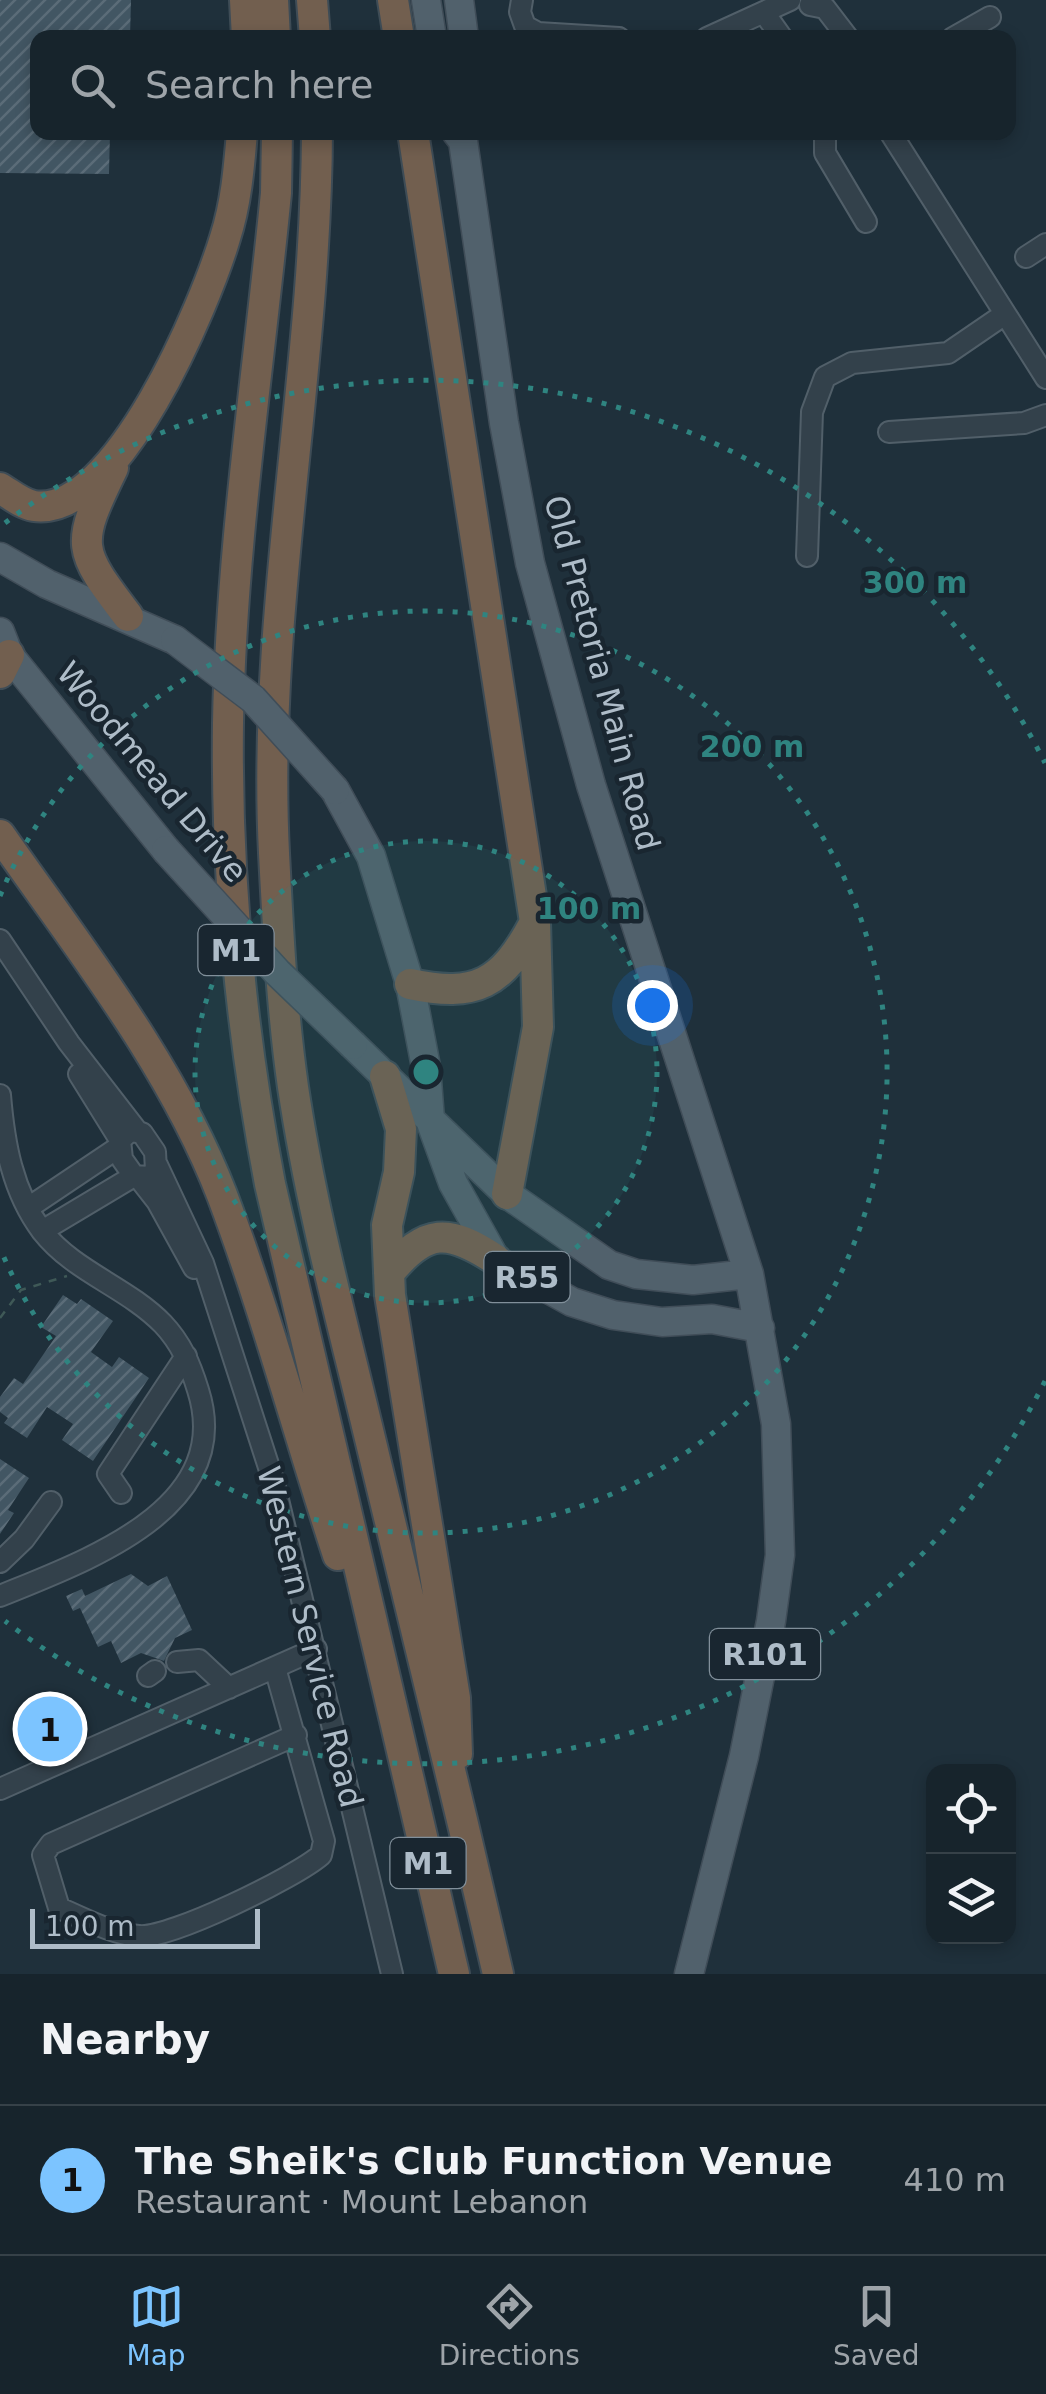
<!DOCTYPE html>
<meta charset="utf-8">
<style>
body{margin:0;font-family:"DejaVu Sans",sans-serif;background:#202c34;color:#f1f3f6}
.controls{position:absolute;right:30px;bottom:30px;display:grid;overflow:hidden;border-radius:20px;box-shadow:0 5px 15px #0003}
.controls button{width:90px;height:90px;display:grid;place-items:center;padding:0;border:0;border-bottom:2px solid #364148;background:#17242c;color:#f1f3f6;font:50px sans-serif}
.scale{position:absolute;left:30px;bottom:25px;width:230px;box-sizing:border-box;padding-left:10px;border:5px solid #aebcc8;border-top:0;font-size:28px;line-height:35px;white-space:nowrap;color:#aebcc8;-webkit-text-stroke:8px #192630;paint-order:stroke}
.you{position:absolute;left:652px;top:1005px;width:35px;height:35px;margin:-25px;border:8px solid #fff;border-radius:50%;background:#1a73e8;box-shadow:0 0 0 15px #1a73e833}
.badge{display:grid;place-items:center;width:65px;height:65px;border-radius:50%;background:#7cc4ff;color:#111;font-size:32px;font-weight:700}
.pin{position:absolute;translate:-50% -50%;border:5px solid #fff;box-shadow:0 2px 10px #0006}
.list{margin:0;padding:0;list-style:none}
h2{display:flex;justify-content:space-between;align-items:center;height:130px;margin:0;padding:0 40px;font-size:42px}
h2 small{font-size:32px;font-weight:400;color:#9ea4a9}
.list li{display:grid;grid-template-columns:65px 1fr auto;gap:30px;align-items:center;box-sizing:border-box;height:150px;padding:0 40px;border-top:2px solid #364148}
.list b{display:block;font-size:38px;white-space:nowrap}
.list p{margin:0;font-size:32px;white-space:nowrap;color:#9ea4a9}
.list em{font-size:32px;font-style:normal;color:#9ea4a9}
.icon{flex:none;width:55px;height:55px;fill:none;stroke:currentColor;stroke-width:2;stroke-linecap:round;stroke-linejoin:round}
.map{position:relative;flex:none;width:1046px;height:1974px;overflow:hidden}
.search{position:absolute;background:#17242c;box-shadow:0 5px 15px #0003;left:30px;right:30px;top:30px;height:110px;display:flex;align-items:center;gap:25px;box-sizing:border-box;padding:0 35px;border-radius:20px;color:#9ea4a9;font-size:38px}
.sheet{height:280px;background:#17242c}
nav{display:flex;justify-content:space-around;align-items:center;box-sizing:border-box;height:140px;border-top:2px solid #364148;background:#17242c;font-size:28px;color:#9ea4a9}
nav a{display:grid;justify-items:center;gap:5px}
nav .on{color:#7cc4ff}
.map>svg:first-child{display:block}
.building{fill:url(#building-hatch)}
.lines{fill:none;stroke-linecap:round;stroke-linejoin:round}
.minor-casing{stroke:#515f69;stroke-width:24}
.major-casing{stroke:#404d58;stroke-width:31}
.highway-casing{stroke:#3e4c56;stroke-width:34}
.path{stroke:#3f5957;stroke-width:2.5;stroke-dasharray:8 8;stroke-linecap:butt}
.minor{stroke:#33414b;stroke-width:20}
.major{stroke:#51616c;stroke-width:28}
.highway{stroke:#725f4f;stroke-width:30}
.major-bridge-casing{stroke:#404d58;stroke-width:31;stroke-linecap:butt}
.major-bridge{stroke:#51616c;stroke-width:28}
.ring{fill:none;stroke:#2f8480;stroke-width:5;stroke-dasharray:5 10}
.labels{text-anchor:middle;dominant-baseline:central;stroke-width:9;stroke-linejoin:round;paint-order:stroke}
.shield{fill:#192630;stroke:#818f9a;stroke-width:2.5}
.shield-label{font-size:30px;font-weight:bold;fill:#aebcc8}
.street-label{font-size:32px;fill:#aebcc8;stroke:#192630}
.centre{fill:#2f8480;stroke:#192630;stroke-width:5}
.ring-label{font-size:30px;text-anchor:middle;font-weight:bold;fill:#2f8480;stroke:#192630;stroke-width:9;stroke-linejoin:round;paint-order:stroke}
</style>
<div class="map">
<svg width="1046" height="1974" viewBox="0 0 1046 1974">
<defs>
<pattern id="building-hatch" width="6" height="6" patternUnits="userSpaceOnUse" patternTransform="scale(2.5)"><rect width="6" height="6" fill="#425663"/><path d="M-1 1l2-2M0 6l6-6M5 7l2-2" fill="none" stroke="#5b6c78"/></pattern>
</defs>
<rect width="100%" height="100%" fill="#1f303b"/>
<!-- building -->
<path class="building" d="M0,0H131L130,38H38V132H110L109,174L0,173Z
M63,1295L77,1304L81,1299L113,1321L91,1352L112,1367L119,1357L149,1378L93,1461L62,1440L73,1424L47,1407L27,1438L4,1423L8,1418L0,1412V1397L14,1378L23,1384L56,1336L41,1327Z
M0,1459L29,1478L8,1510L14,1513L0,1534Z
M131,1574L148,1586L167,1576L192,1630L175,1638L164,1661L141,1653L121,1663L111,1641L98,1647L80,1608L73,1611L66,1596L82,1589L85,1596Z"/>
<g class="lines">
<defs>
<path id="minor" d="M522,0L520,12L525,26L538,33L619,38
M810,5L825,8L848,38
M765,14L782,38
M707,38L790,0
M953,38L990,17
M825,132V153L866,222
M890,132L1046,378
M1026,257L1046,244
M889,432L1024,423L1046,415
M807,556L812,412L825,377L852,363L948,353L1005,314
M0,940L69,1043L137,1131
M79,1074L120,1140
M0,1095C4,1143 12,1191 42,1231C74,1272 127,1287 163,1324C181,1343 190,1364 198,1390C236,1509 85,1561 0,1596
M130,1131L142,1133L155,1152L156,1170L149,1177L134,1176L122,1159L120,1140Z
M157,1165L203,1263L274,1483L392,1974
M139,1178L157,1201L194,1268
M28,1208L119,1147
M42,1231L134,1176
M121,1493L108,1474L186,1356
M0,1562L24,1539L51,1502
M177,1662L199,1660L229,1688
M275,1668L324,1841L321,1855C296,1877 170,1939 139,1936C112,1934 83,1918 59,1908L43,1855L51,1844L296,1735
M148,1676L155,1671
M0,1789L316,1649"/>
<path id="major" d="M426,0L432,38
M459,0L464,38
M456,132L463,141L504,423L530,563L591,785L749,1274L776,1424L780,1555L771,1621L744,1756L689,1974
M0,557L47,584L175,640
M0,632L9,655L166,850
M335,790L371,856L410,984L426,1067L430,1120L453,1183L496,1260L572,1302L613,1315L662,1322L712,1319L760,1328
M353,1045L507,1194L609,1265L636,1274L693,1280L749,1274"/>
<path id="highway" d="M245,0L247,38
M273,0L275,38
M312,0L315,38
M393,0L399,38
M277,132L276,193C259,367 231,548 228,723C226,878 241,1032 270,1184L454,1974
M317,132C316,373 262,612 274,853C278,931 282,1010 293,1087C310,1202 340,1314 367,1426C411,1609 456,1791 498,1974
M413,132L535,922L538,1027L507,1194
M113,468C75,546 77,549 128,616
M0,488C10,494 22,504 34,506C117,518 206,302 225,238C236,204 239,168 242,132
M0,673L9,655
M0,835C79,948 172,1065 222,1195C266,1312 299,1436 338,1555
M410,984C476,998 502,984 534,924
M385,1076L401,1129L399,1172L387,1225L390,1295L455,1698L457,1754
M389,1273C426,1228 448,1228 496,1260"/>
</defs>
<!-- minor casing -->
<use href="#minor" class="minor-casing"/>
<!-- major casing -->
<use href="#major" class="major-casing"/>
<!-- highway casing -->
<use href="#highway" class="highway-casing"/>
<!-- path -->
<path class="path" d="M0,1318L21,1290L67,1276"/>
<!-- minor -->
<use href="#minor" class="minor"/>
<!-- major -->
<use href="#major" class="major"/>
<!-- highway -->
<use href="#highway" class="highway"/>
<defs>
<path id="major-bridge" d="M175,640L253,699L335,790
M166,850L277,972L353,1045"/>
</defs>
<!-- major-bridge casing -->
<use href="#major-bridge" class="major-bridge-casing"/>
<!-- major-bridge -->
<use href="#major-bridge" class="major-bridge"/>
</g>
<!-- distance rings -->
<circle cx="426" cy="1072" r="231" fill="#2f8480" fill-opacity=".12"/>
<g class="ring">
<circle cx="426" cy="1072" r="231"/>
<path d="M0 896A461 461 0 1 1 0 1248"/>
<path d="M1045 1381A692 692 0 0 1 5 1621M5 523A692 692 0 0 1 1045 763"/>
</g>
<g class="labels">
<!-- shield labels -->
<g class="shield">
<rect x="198.5" y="925" width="75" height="50" rx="8"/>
<rect x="484.5" y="1252" width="85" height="50" rx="8"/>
<rect x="710" y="1629" width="110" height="50" rx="8"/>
<rect x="390.5" y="1838" width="75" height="50" rx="8"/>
</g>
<g class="shield-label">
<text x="236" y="950">M1</text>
<text x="527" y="1277">R55</text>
<text x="765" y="1654">R101</text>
<text x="428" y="1863">M1</text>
</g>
<!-- street labels -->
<g class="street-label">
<text transform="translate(602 673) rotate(75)">Old Pretoria Main Road</text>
<text transform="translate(152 772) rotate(50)">Woodmead Drive</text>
<text transform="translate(310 1637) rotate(76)">Western Service Road</text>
</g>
</g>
<circle cx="426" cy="1072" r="15" class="centre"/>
<g class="ring-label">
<text x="915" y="593">300 m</text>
<text x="752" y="757">200 m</text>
<text x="589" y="919">100 m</text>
</g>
</svg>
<div class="controls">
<button><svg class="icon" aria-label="locate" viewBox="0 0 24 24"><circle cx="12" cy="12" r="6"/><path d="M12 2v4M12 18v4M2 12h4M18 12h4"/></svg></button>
<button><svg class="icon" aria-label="layers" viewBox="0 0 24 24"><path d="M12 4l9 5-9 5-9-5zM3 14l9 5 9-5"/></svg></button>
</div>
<div class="scale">100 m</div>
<div class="you"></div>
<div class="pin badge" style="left:50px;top:1729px">1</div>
<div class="search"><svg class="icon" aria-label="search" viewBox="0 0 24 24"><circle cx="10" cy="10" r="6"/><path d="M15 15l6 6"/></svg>Search here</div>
</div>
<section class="sheet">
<h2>Nearby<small></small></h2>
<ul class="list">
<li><span class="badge">1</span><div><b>The Sheik's Club Function Venue</b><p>Restaurant · Mount Lebanon</p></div><em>410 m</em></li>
</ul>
</section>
<nav>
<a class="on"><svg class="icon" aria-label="map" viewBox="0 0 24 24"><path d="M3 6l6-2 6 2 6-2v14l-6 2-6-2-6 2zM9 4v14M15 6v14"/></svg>Map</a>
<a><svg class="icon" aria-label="directions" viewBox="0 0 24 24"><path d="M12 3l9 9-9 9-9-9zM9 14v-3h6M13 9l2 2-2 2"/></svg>Directions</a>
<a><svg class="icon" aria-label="saved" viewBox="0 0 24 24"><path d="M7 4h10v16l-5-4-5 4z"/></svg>Saved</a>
</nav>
